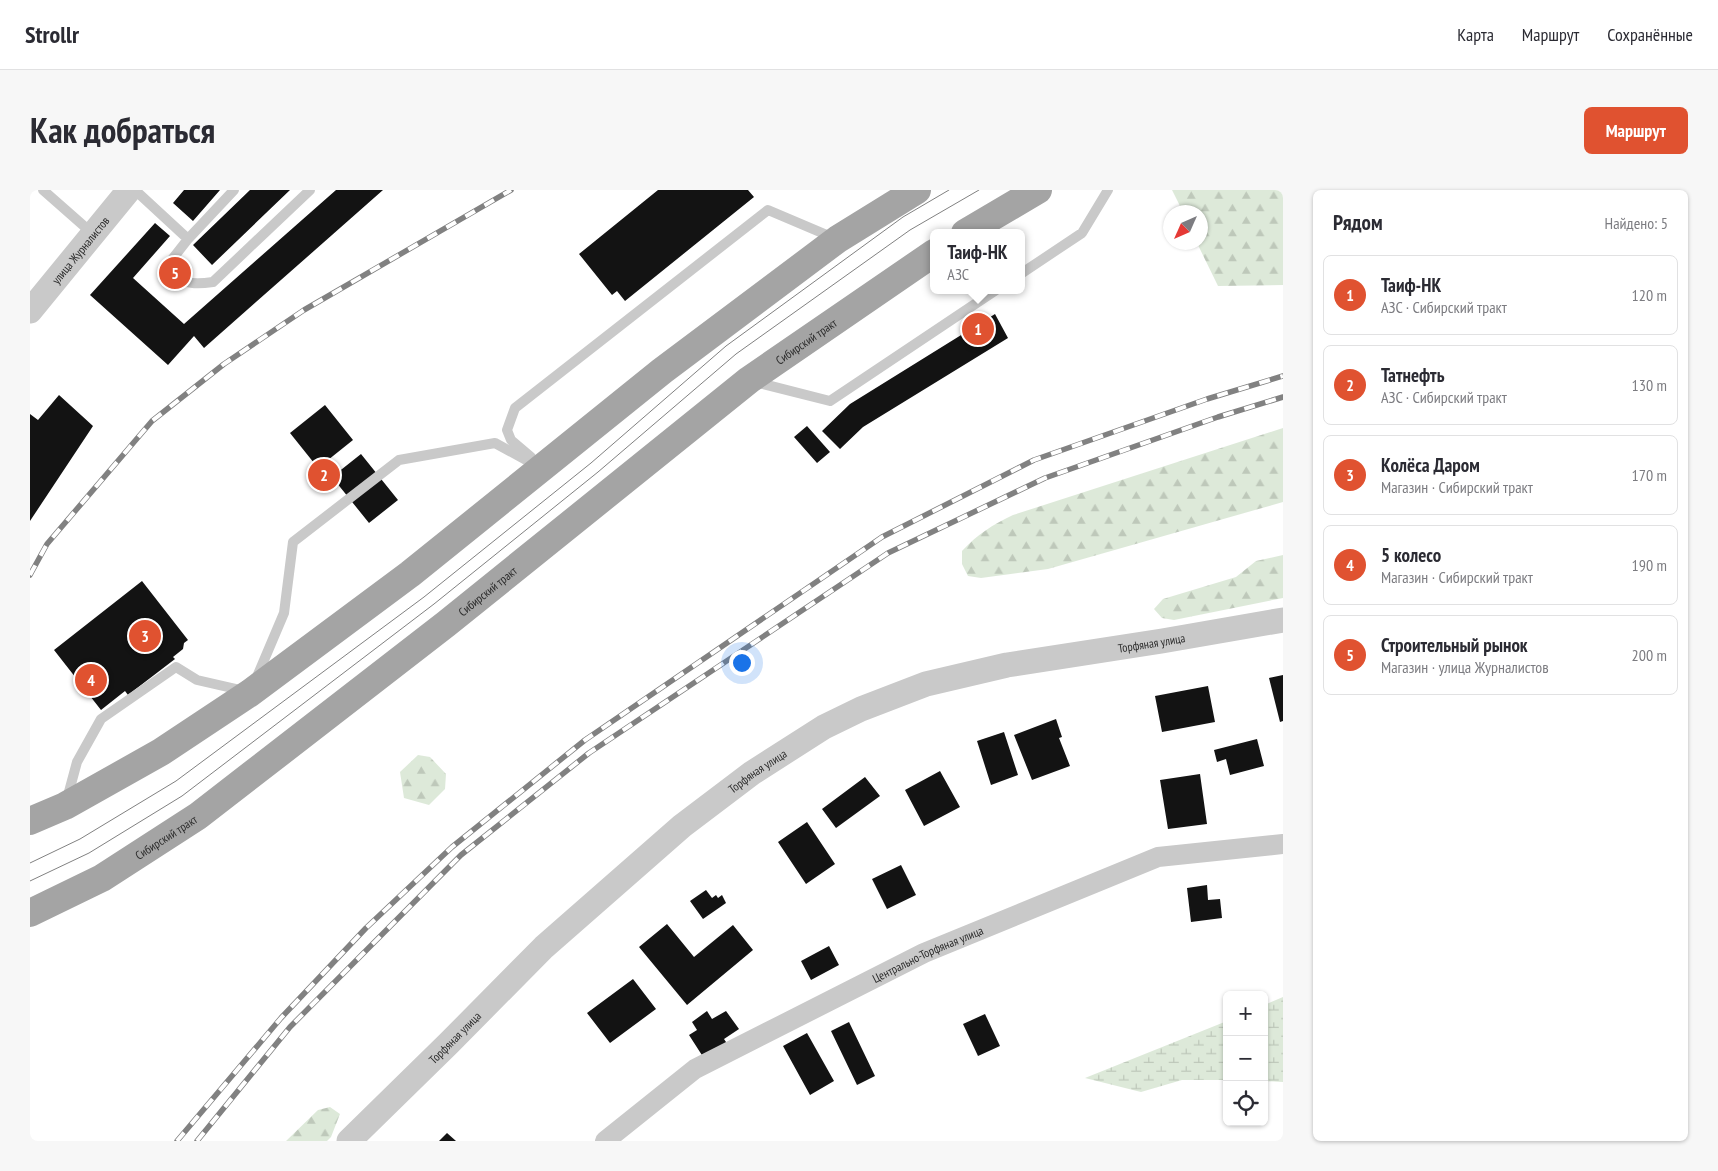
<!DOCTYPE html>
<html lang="ru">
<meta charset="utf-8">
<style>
body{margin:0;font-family:"PT Sans Narrow",sans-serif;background:#f7f7f7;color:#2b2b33}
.controls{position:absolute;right:15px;bottom:15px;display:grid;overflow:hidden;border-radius:8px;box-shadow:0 1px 4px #0004}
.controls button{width:45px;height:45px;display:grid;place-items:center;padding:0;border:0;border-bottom:1px solid #e1e1e2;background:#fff;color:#2b2b33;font:25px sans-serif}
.compass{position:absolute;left:1133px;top:15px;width:45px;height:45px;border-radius:50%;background:#fff;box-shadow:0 1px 4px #0004;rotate:225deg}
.you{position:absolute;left:711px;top:472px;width:18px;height:18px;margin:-12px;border:4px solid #fff;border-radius:50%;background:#1a73e8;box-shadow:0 0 0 8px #1a73e833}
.badge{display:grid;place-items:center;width:32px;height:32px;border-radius:50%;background:#e05230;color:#fff;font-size:16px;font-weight:700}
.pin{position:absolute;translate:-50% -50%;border:2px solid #fff;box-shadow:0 1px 5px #0006}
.popup{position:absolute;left:900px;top:39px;width:95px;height:65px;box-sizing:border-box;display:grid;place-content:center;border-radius:8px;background:#fff;filter:drop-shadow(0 1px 4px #0005);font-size:16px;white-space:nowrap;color:#7c7c81}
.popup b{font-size:19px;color:#2b2b33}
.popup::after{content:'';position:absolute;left:50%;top:100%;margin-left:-10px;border:10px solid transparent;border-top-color:#fff}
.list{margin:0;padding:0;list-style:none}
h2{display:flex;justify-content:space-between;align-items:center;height:65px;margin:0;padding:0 20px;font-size:21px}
h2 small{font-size:16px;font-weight:400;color:#7c7c81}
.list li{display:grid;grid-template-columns:32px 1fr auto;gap:15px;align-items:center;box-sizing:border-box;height:80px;margin:0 10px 10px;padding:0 10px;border:1px solid #e1e1e2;border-radius:8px}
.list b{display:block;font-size:19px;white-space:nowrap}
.list p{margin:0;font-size:16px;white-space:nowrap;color:#7c7c81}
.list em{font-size:16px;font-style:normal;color:#7c7c81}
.icon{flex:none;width:28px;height:28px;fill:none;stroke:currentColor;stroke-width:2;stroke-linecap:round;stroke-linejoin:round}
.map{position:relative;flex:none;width:1253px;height:951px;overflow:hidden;border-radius:8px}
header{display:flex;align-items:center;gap:30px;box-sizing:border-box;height:70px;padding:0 25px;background:#fff;border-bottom:1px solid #e1e1e2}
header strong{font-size:24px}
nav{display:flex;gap:28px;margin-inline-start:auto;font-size:18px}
.intro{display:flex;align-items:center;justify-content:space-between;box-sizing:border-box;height:120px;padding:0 30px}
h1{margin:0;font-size:35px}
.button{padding:12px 22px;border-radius:8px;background:#e05230;color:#fff;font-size:18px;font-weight:700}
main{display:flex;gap:30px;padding:0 30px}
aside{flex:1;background:#fff;border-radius:8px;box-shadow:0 1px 4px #0004}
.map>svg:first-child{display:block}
.forest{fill:url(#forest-firs)}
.wetland{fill:url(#wetland-marsh)}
.building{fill:#131313}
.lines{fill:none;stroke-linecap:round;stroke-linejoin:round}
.service{stroke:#c9c9c9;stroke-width:10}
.minor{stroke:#c9c9c9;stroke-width:20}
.tertiary{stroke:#c9c9c9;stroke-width:25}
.primary{stroke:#a4a4a4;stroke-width:28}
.tram{stroke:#818181;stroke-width:1}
.rail-casing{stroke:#818181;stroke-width:5.5}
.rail{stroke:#fff;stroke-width:4;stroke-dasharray:11;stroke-linecap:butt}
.labels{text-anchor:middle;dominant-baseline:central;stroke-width:5;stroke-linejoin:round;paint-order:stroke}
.street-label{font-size:12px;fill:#2c2c2c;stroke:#fff}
</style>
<header>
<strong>Strollr</strong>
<nav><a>Карта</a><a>Маршрут</a><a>Сохранённые</a></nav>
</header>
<div class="intro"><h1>Как добраться</h1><a class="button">Маршрут</a></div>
<main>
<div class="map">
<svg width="1253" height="951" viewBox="0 0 1253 951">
<defs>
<pattern id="forest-firs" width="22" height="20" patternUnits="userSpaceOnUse" patternTransform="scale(1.25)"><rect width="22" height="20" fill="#dde9d9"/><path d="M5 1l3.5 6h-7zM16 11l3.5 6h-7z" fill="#bec8ba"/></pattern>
<pattern id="wetland-marsh" width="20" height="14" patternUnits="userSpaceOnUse" patternTransform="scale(1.25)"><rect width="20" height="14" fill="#dde9d9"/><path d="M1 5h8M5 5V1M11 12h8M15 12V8" fill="none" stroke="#bec8ba"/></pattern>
</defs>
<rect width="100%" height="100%" fill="#fff"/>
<!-- forest -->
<path class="forest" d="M1142,0H1253V95L1188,96L1167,53L1170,52V22H1153Z
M1253,238V312L1018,379L951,388L938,386L932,374V361C948,344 962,335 983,325Z
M1253,365V408L1144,430L1132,428L1124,419L1133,409L1206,387L1226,371Z
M388,565L400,567L416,584L415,599L399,615L374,608L370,582Z
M300,917L310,924L301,947L297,951H256L288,920Z"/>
<!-- wetland -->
<path class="wetland" d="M1253,807V892L1234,891V815Z
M1197,831V890H1152L1111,902L1055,888Z"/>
<!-- building -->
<path class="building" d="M154,0H190L163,31L143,13Z
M220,0H260L182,75L163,55Z
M306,0H353L174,158L164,146L138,175L60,105L125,33L140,46L103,88L154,134Z
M628,0H718L724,7L595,111L587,101L582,105L549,64Z
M965,124L978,148L833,237L810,259L792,241L820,214Z
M29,205L63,236L0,331V224L8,230Z
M295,215L323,250L288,278L260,243Z
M777,236L800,262L787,273L764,247Z
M331,264L368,310L339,333L302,287Z
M112,391L158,450L154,453L153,459L143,467L145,469L98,505L95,501L71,520L24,460Z
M1253,485V531L1250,532L1239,488Z
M1178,496L1185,532L1132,542L1125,506Z
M1026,529L1032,547L1029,548L1040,576L1002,590L984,545Z
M974,542L988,585L961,595L947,551Z
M1227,549L1234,576L1200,585L1196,569L1187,572L1184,560Z
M910,581L930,617L894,636L875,600Z
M1170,584L1177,634L1138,639L1130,590Z
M835,587L850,606L806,638L792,619Z
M777,632L805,674L776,694L748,652Z
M871,675L886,705L857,719L842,689Z
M1177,695L1178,710L1190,709L1192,728L1161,732L1157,698Z
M676,700L682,708L686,705L688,708L692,705L696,713L673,729L660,711Z
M637,734L664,767L703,735L723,760L657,815L609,757Z
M799,756L809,775L781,790L771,771Z
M603,789L626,819L580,853L557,823Z
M677,821L682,829L696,821L709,839L694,849L700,858L677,873L659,845L667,840L662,832Z
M955,824L970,856L948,866L933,834Z
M819,832L845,886L827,895L801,841Z
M777,843L804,891L780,905L753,856Z
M417,943L426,951H409Z"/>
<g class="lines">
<!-- service -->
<path class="service" d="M13,0L63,44
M105,0L158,49
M204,0L158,49L140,72C149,95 161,95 183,92L280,0
M992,83L1052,43L1078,0
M725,192L800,211L966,100
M501,267L481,250L477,240L485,218L738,20L804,48
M226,489L254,423L263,352L369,270L465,253L509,277
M37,609L47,572L71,529L146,477L167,490L215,501"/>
<!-- minor -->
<path class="minor" id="s1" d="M575,951L665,879L894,763L1128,667L1253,654"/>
<!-- tertiary -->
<g class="tertiary">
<path id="s2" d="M0,121L99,0"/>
<path id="s3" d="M319,951L418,854L514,757L652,636L722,583L794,537L831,519L896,494L977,475L1132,451L1253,430"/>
</g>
<!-- primary -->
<g class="primary">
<path d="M935,43L1008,0"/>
<path d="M0,631L35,616L131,562L220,503L380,384L632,181L808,49L887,0"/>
<path id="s4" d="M0,723L72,688L168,626L416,434L719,190L904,63"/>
</g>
<!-- tram -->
<path class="tram" d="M0,673L50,649L146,591L394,407L561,273L696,156L873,27L919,0
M0,691L59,663L152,606L404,414L568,282L706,164L880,40L949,0"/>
<defs>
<path id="rail" d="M0,385L17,354L122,231L194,174L274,120L481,0
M147,951L251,828L336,738L422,657L555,550L852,347L1004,270L1177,209L1253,186
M167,951L260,837L431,665L559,563L858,363L1015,288L1188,227L1253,207"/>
</defs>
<!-- rail casing -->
<use href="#rail" class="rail-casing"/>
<!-- rail -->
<use href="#rail" class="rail"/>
</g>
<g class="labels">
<!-- street labels -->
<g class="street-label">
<text stroke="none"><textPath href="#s2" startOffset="79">улица Журналистов</textPath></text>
<text stroke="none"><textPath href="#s4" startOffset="966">Сибирский тракт</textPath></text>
<text stroke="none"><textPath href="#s4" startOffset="561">Сибирский тракт</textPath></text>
<text stroke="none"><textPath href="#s3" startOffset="972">Торфяная улица</textPath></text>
<text stroke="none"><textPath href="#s3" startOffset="552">Торфяная улица</textPath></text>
<text stroke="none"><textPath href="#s4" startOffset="156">Сибирский тракт</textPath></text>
<text stroke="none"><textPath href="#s1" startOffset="375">Центрально-Торфяная улица</textPath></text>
<text stroke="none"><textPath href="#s3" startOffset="148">Торфяная улица</textPath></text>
</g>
</g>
</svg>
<div class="controls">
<button>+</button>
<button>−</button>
<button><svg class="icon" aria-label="locate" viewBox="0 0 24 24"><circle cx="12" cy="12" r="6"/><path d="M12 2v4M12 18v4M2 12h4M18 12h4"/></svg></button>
</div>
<svg class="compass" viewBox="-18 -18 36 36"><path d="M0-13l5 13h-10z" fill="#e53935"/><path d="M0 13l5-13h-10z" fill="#7c7c81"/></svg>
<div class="you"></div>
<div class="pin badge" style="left:948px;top:139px">1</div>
<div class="popup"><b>Таиф-НК</b>АЗС</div>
<div class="pin badge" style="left:294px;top:285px">2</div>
<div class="pin badge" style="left:115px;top:446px">3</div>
<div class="pin badge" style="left:61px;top:490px">4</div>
<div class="pin badge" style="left:145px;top:83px">5</div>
</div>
<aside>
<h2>Рядом<small>Найдено: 5</small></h2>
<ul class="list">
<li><span class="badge">1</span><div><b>Таиф-НК</b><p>АЗС · Сибирский тракт</p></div><em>120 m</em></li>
<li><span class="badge">2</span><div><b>Татнефть</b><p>АЗС · Сибирский тракт</p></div><em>130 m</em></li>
<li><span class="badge">3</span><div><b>Колёса Даром</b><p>Магазин · Сибирский тракт</p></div><em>170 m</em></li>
<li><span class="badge">4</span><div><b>5 колесо</b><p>Магазин · Сибирский тракт</p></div><em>190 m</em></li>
<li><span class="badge">5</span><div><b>Строительный рынок</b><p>Магазин · улица Журналистов</p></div><em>200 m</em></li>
</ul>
</aside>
</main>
